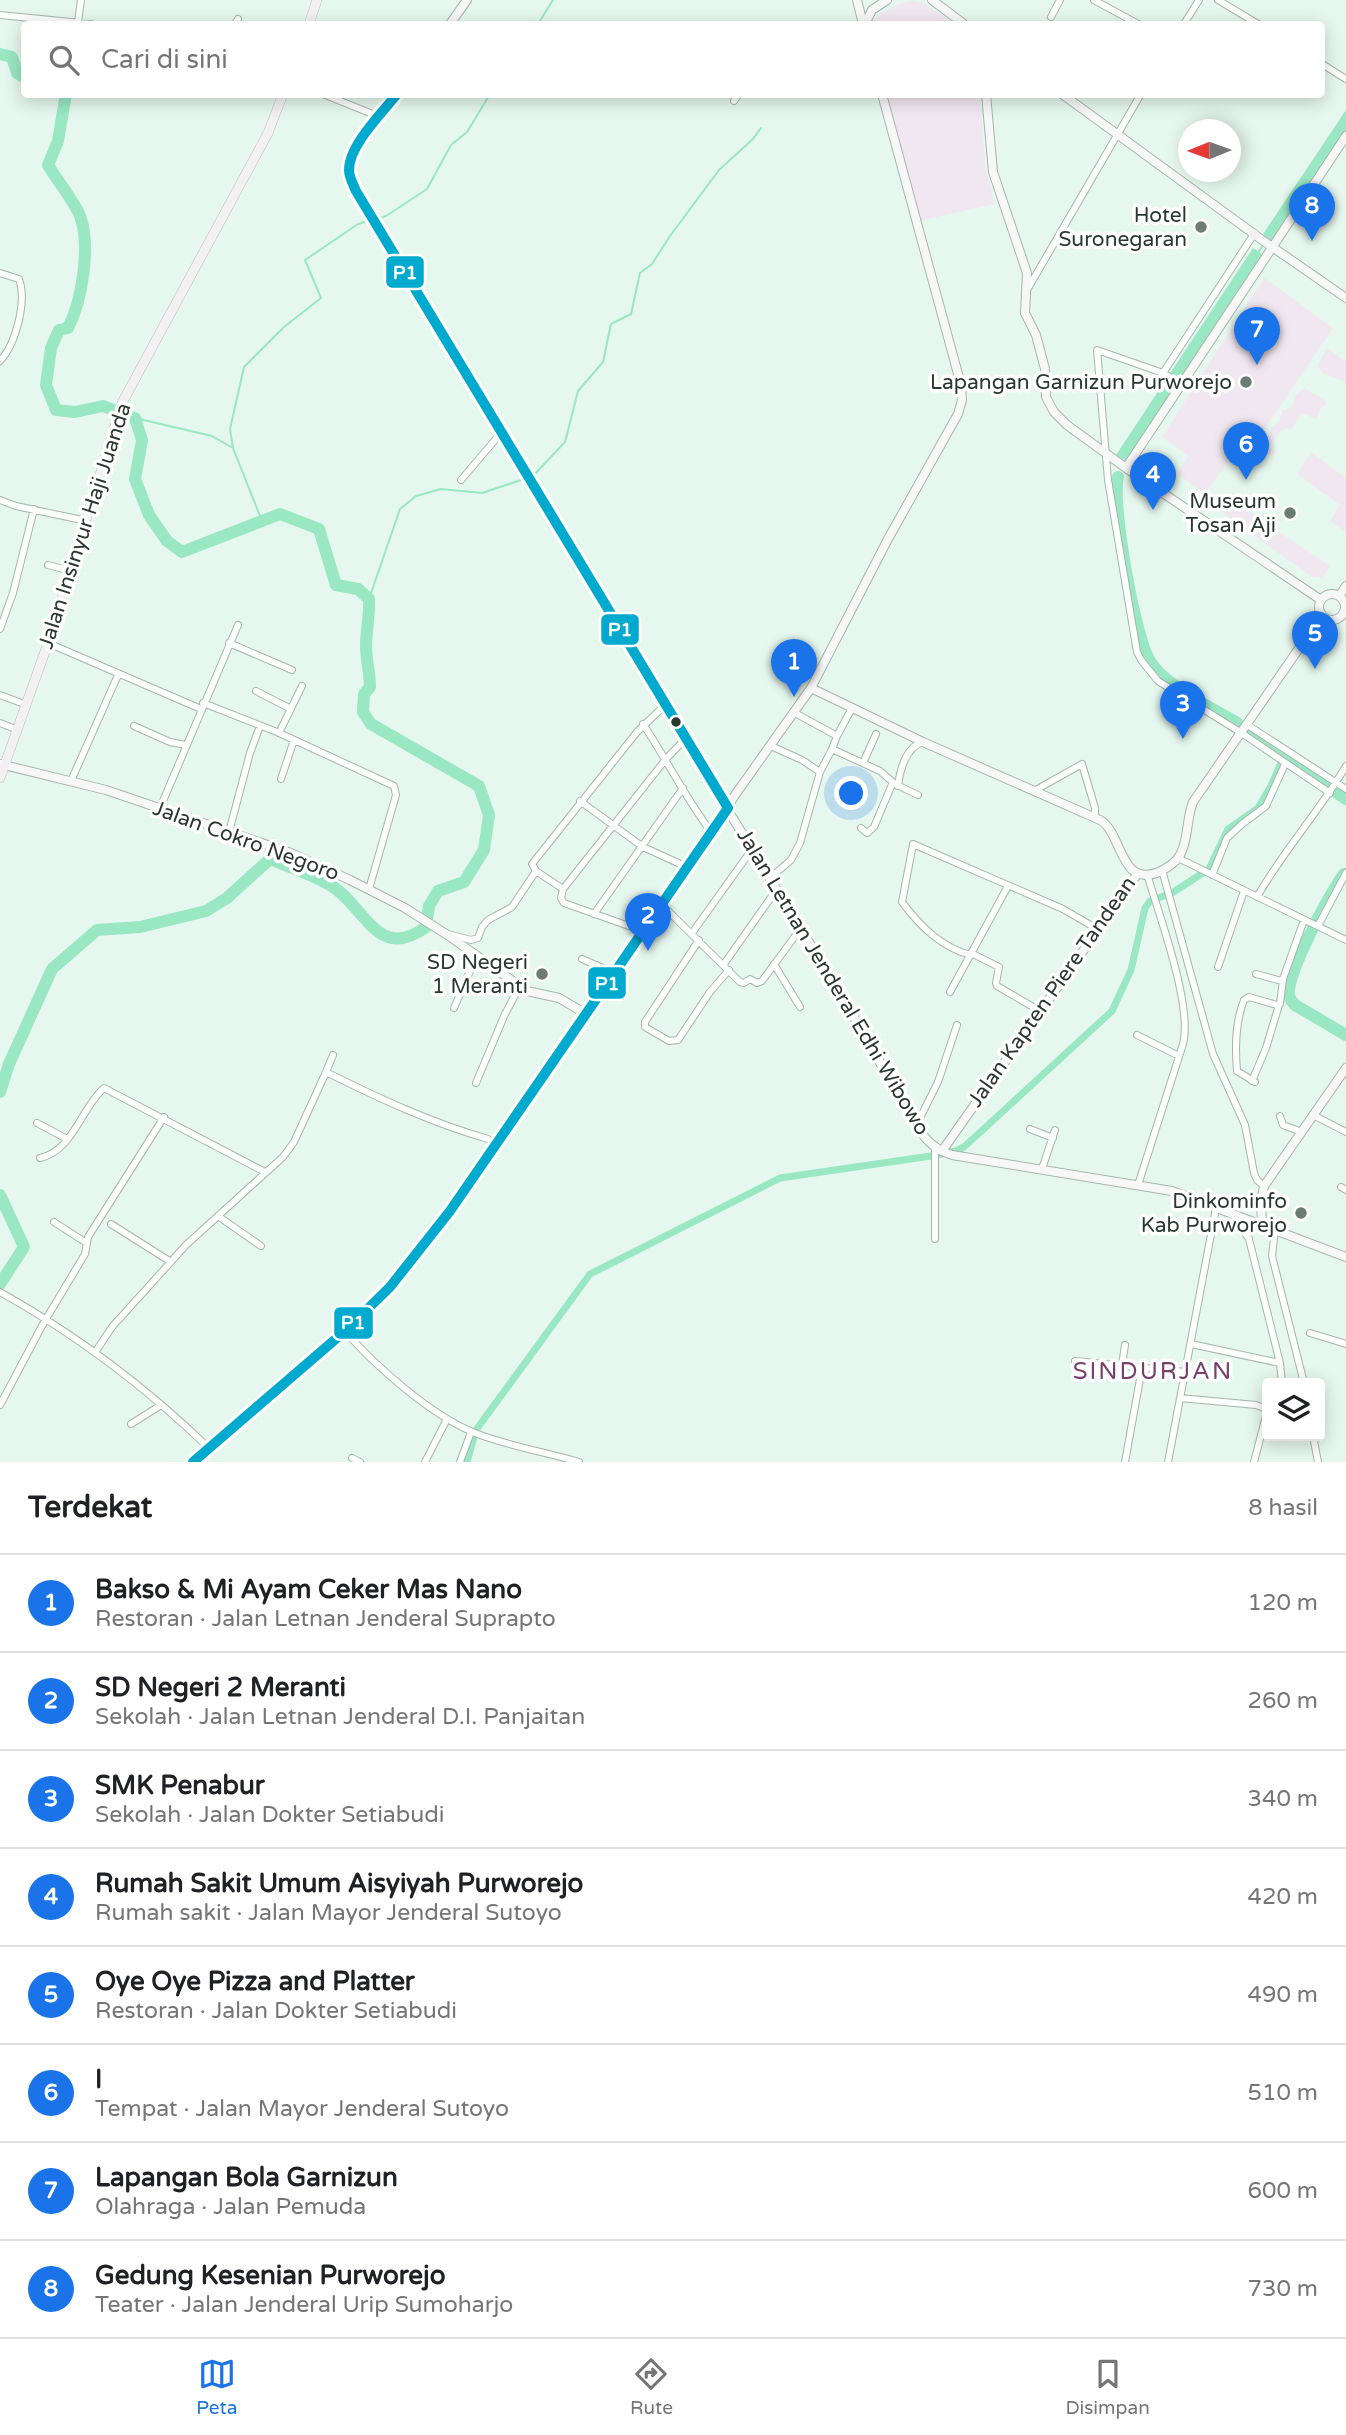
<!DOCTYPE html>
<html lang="id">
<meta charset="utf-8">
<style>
body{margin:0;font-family:"Varela Round",sans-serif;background:#f2f2f2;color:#202124}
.controls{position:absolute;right:21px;bottom:21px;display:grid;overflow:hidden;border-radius:7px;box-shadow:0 4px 18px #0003}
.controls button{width:63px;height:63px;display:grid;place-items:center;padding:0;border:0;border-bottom:2px solid #e0e0e0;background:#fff;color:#202124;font:35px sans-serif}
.compass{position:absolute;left:1178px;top:119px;width:63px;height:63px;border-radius:50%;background:#fff;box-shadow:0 4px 18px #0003;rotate:269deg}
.you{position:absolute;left:852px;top:794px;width:24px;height:24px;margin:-18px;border:5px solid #fff;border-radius:50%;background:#1a73e8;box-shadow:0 0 0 10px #1a73e833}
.badge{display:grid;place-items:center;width:46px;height:46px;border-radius:50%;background:#1a73e8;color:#fff;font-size:23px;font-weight:700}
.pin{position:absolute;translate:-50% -58px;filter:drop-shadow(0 2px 4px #0008)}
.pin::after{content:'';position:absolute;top:37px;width:24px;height:21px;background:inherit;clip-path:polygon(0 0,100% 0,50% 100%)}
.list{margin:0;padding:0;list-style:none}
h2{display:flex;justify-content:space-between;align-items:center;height:91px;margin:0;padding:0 28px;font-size:30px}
h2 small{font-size:23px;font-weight:400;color:#757577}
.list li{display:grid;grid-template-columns:46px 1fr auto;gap:21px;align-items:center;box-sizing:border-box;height:98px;padding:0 28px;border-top:2px solid #e0e0e0}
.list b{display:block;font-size:26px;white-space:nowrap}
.list p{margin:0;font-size:23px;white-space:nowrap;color:#757577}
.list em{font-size:23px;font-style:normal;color:#757577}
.icon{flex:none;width:38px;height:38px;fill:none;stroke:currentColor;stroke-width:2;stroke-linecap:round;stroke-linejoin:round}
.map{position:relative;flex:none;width:1346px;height:1462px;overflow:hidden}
.search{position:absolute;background:#fff;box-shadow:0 4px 18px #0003;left:21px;right:21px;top:21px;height:77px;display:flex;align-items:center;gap:18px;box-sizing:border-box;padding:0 24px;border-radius:7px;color:#757577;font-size:26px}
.sheet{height:875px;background:#fff}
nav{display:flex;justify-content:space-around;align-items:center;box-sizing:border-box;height:98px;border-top:2px solid #e0e0e0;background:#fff;font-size:19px;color:#757577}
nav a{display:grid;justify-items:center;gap:4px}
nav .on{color:#1a73e8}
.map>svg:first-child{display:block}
.green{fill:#f1e7f0}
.water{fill:#99e7c3}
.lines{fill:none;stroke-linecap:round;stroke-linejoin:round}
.stream{stroke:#99e7c3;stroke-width:2}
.canal{stroke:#99e7c3;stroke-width:7}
.river{stroke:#99e7c3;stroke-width:12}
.street-casing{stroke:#a7b5ae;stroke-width:8}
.secondary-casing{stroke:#a7b5ae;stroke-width:10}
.primary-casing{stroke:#bebdc0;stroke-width:10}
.street{stroke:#fbfefc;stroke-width:6}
.secondary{stroke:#f7f7f8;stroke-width:8}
.primary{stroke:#f3f0f3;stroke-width:9}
.bus-1-casing{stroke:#fff;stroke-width:16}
.bus-1{stroke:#00a9ce;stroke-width:10}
.poi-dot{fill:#6c7b74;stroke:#fff;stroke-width:2.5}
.bus-dot{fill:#2b3832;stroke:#fff;stroke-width:2.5}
.labels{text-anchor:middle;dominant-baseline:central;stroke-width:7;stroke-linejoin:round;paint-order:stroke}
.poi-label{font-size:21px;fill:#2b3832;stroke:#fff;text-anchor:end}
.street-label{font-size:21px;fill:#2b3832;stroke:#fff}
.quarter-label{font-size:24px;letter-spacing:2px;fill:#783f6c;stroke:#fff}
.line-badge{stroke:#fff;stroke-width:2.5}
.badge-label{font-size:19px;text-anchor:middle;font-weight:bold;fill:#fff}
</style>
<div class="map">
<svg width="1346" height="1462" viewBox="0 0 1346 1462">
<rect width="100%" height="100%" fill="#e5f7ee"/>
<!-- green -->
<path class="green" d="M912,1L923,3L955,24H871C880,11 896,4 912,1Z
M885,95H980L985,165L994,204L919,221Z
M1264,278L1333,328L1249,452L1239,446L1205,493L1177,474L1189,456L1162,437Z
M1327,348L1346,362V382L1323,373L1317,366Z
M1304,388L1326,401V404L1321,408L1316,419L1302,413L1291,429C1278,427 1279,435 1271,444L1276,453L1273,456L1266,454L1262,448L1263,443L1269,438L1271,428L1279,422L1283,410L1292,407L1296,395Z
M1311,452L1346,478V532L1330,521L1340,505L1297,474Z
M1227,497L1330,566L1322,577H1312L1219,510Z"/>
<!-- water -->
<path class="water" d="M1346,110V131L1272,241L1263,234Z
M1253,248L1263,255L1126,461L1116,455Z"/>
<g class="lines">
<!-- stream -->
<path class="stream" d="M538,24L553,0
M377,219L386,216L427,189L451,145L467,132L490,94
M1257,254L1264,244
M135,418L212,436L231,447
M532,477L565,442L578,391L603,362L611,324L631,314L640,273L652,264L670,236L719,170L753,139L761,128
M262,521L233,448L230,429L244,367L284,327L321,298L305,260L358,224L371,220
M369,599L400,509L416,496L441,489L482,493L524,479"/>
<!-- canal -->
<path class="canal" d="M467,1462L476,1430L590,1274L780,1178L931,1156L956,1151L964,1147L1112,1011L1131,970L1145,908L1150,901L1172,893L1209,869L1228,829L1258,808L1271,786L1284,756"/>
<!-- river -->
<path class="river" d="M0,54L12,57L17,73L24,77
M1118,477C1111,503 1135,638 1150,661C1165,686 1212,708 1237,723
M1251,732L1346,799
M1344,874C1330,894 1286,973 1289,996C1290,999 1292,1002 1295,1005L1346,1035
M0,1092L9,1064L52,969L97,930L140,927L206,911L227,898L270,859C289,867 312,874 330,885C365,905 377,963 426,927L429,906L438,891L464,882L484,850L489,815L479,786L371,724L363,712L364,694L370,687C370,674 366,659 366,646C366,630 370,615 369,599L358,589L336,585L319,529L280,514L182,552L167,541L149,515L135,479L142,440L135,418L103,406L75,412L56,410L46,385L51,348L59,330L68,328C82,301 91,246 80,216C75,202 56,179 48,165L58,141L66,94
M0,1195L24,1247L0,1284"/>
<defs>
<path id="street" d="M1094,0L1138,24
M1218,0L1258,24
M0,15L91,24
M1051,17L1060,0
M78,22L81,0
M235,24L238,19
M1184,24L1199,0
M1322,64L1346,79
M323,94L380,117
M734,101L739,94
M1254,234L1163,373L1097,350L1108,480L1137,652L1141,660L1158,681L1240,732L1330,793
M0,273L19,279C27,301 16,344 0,361
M1027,290L1141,94
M1163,373L1182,384
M461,480L501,433
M0,500L16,506L87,521
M48,565L71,571
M0,629L13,593L34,509
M48,643L201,709
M229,643L292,670
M256,691L291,709
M0,695L27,705
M203,703L277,732L394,786L396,795L369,889
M795,713L837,736L832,749
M0,723L18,730
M643,724C667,760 686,799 712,833
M1246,724L1346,789
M134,726L170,742L186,745
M279,733L302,686
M837,736L852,708
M771,746L802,760L820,772L832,749L880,771L895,784L918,795
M863,763L876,734
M281,779L294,740
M71,781L118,675
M898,786C900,770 906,747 923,742
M1034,791L1082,764L1095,808V818
M580,801L643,847L687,867
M160,808L238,625
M861,828L867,833L874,827L893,782
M229,832L250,753L260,726
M1178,858L1346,940
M1162,870L1213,1054L1245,1125L1254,1173L1257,1180L1264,1186
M1212,875L1227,838L1242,824L1266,806L1285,764
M771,877L791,860L800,843L820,772
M563,889L666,759L686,738
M1257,897C1283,851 1319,812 1346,766
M661,904L740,982L744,983L750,979L757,983L762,981L801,928
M594,914L683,788
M1318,926L1346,873
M643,931L564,903L561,898L563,889L536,871L532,864L637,732L665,705
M692,933L753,848
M448,934L471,940L478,938L482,927L488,920L512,907L536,871
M699,940L645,1022V1027L669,1041L678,1040L710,992L729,970
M971,953L999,967L996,983L997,986L1040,1011
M970,955C941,947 920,926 902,902L913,844L1063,909L1099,930
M582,959L614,973
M724,964L777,889
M774,964L800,1007
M1218,967L1244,891
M1256,974L1282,981
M950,992L1008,886
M454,1008L477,955
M1137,1035L1179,1056
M326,1072L333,1055
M1252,1081L1266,1048L1279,1005
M1255,1082L1237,1071C1235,1047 1235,1023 1244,1000L1249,997L1277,1005L1280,1004L1283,979L1304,920
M476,1083L505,1014L520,986
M1313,1115L1346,1132
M1280,1116L1283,1125L1302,1132
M37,1123L67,1139
M916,1126L938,1082L957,1025
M1030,1129L1053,1138
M40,1158C73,1151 81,1108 104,1088L265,1172
M1042,1169L1055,1130
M1138,1185L1183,1044C1193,1006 1159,915 1147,874
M1341,1187L1346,1190
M1232,1213L1249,1239L1280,1363L1282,1383
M218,1216L261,1246
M54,1222L85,1242
M111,1224L171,1262
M1275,1230L1272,1256L1304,1383
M935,1239V1148
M0,1292C77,1335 147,1388 210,1449
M345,1331C375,1366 432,1416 475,1433C508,1446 545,1452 579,1462
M1310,1333L1346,1344
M1191,1344L1280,1363
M96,1351L112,1327L186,1245L283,1157L294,1142L326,1072C378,1098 432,1123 488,1139
M1075,1361L1185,1372
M1122,1365L1125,1345
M1180,1398L1256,1405L1267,1409
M0,1405L43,1324L85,1254L88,1237L164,1117
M131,1424L161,1405
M1313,1436L1318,1462
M352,1458L360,1462
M425,1462L447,1419
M460,1462L471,1432
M1125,1462L1142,1368
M1168,1462L1216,1208
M1254,1462L1267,1412"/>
<path id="secondary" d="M857,0L863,24
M932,0L964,24
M450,24L467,0
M865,24L872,10L887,0
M397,94C384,112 350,147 349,169C349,177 353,184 356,191L718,794L839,991L911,1117C922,1135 931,1149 952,1155L1172,1191L1346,1257
M986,94L993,172L1027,273L1025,313L1036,335L1045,369L1046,397L1054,412L1067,425L1126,468L1321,600
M1062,94L1254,234
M1255,235L1346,298
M1126,468L1346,136
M1319 607a13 13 0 1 1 26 0a13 13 0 1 1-26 0Z
M1339,596L1346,586
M811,688L923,742L1100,820C1123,833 1119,888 1159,872C1167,868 1176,863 1180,855C1189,839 1186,819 1193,802L1322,615
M0,764L106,790L291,853L350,880L405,908L446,934L527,991L559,998L586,1014
M942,1151L1138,873
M1262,1225L1261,1202L1264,1186L1346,1068
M193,1462L210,1449C289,1380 371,1314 436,1231L712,833L735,795L811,688L888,539L958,414L962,400L961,385L882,94"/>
<path id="primary" d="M309,24L317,0
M1254,234L1255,235
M0,778L48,643L122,403L268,133L283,94"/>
</defs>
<!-- street casing -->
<use href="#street" class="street-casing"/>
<!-- secondary casing -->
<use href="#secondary" class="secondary-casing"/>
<!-- primary casing -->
<use href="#primary" class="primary-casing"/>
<!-- street -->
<use href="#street" class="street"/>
<!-- secondary -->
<use href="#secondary" class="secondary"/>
<!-- primary -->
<use href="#primary" class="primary"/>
<defs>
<path id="bus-1" d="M397,94C382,113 349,145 349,170C349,177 353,184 356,191L728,808
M193,1462L345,1331L390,1287L450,1211L728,808"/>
</defs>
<!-- bus-1 casing -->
<use href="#bus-1" class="bus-1-casing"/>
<!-- bus-1 -->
<use href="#bus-1" class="bus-1"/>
</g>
<!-- markers -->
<g class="poi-dot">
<circle cx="1201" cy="227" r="7"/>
<circle cx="1246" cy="382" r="7"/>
<circle cx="1290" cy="513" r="7"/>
<circle cx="542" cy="974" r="7"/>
<circle cx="1301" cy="1213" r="7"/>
</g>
<circle class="bus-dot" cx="676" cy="722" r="6"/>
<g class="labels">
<!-- poi labels -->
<g class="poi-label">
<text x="1187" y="215">Hotel<tspan x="1187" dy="24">Suronegaran</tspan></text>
<text x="1232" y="382">Lapangan Garnizun Purworejo</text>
<text x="1276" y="501">Museum<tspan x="1276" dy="24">Tosan Aji</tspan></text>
<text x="528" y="962">SD Negeri<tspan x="528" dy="24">1 Meranti</tspan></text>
<text x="1287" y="1201">Dinkominfo<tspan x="1287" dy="24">Kab Purworejo</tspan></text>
</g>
<!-- street labels -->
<g class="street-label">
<text transform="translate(85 526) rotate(-72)">Jalan Insinyur Haji Juanda</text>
<text transform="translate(246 841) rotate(20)">Jalan Cokro Negoro</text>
<text transform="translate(833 982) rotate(59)">Jalan Letnan Jenderal Edhi Wibowo</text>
<text transform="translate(1052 992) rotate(-55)">Jalan Kapten Piere Tandean</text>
</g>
<!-- quarter labels -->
<g class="quarter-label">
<text x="1153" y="1371">SINDURJAN</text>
</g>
</g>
<g class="line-badge">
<rect x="385" y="255" width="40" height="34" rx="7" fill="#00a9ce"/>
<rect x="600" y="613" width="40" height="33" rx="7" fill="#00a9ce"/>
<rect x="587" y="966" width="40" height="34" rx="7" fill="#00a9ce"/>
<rect x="333" y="1306" width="41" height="34" rx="7" fill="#00a9ce"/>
</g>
<g class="badge-label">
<text x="405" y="279">P1</text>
<text x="620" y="636">P1</text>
<text x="607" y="990">P1</text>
<text x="353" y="1329">P1</text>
</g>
</svg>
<div class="controls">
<button><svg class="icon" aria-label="layers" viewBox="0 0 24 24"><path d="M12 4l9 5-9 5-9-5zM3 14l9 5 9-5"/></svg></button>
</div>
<svg class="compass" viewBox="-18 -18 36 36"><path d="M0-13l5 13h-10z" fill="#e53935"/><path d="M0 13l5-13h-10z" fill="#757577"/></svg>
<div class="you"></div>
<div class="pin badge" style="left:794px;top:697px">1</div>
<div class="pin badge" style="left:648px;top:951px">2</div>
<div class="pin badge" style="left:1183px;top:739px">3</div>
<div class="pin badge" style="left:1153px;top:510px">4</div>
<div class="pin badge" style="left:1315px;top:669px">5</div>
<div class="pin badge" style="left:1246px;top:480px">6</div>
<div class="pin badge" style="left:1257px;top:365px">7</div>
<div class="pin badge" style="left:1312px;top:241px">8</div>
<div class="search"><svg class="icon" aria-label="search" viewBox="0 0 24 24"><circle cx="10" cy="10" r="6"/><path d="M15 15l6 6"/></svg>Cari di sini</div>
</div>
<section class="sheet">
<h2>Terdekat<small>8 hasil</small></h2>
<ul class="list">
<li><span class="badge">1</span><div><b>Bakso &amp; Mi Ayam Ceker Mas Nano</b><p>Restoran · Jalan Letnan Jenderal Suprapto</p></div><em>120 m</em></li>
<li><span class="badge">2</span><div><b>SD Negeri 2 Meranti</b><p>Sekolah · Jalan Letnan Jenderal D.I. Panjaitan</p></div><em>260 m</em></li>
<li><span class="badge">3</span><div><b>SMK Penabur</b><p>Sekolah · Jalan Dokter Setiabudi</p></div><em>340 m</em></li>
<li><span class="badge">4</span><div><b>Rumah Sakit Umum Aisyiyah Purworejo</b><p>Rumah sakit · Jalan Mayor Jenderal Sutoyo</p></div><em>420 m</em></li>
<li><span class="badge">5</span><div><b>Oye Oye Pizza and Platter</b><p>Restoran · Jalan Dokter Setiabudi</p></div><em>490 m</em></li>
<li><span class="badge">6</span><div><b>I</b><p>Tempat · Jalan Mayor Jenderal Sutoyo</p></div><em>510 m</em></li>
<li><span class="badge">7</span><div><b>Lapangan Bola Garnizun</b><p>Olahraga · Jalan Pemuda</p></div><em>600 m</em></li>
<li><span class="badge">8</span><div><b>Gedung Kesenian Purworejo</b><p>Teater · Jalan Jenderal Urip Sumoharjo</p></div><em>730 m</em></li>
</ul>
</section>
<nav>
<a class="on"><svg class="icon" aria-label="map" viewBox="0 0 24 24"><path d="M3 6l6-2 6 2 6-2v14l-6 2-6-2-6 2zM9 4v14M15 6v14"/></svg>Peta</a>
<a><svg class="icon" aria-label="directions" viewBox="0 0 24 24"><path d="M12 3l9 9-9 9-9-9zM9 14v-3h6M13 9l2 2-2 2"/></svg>Rute</a>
<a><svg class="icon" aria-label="saved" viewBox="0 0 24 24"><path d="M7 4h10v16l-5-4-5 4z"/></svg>Disimpan</a>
</nav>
